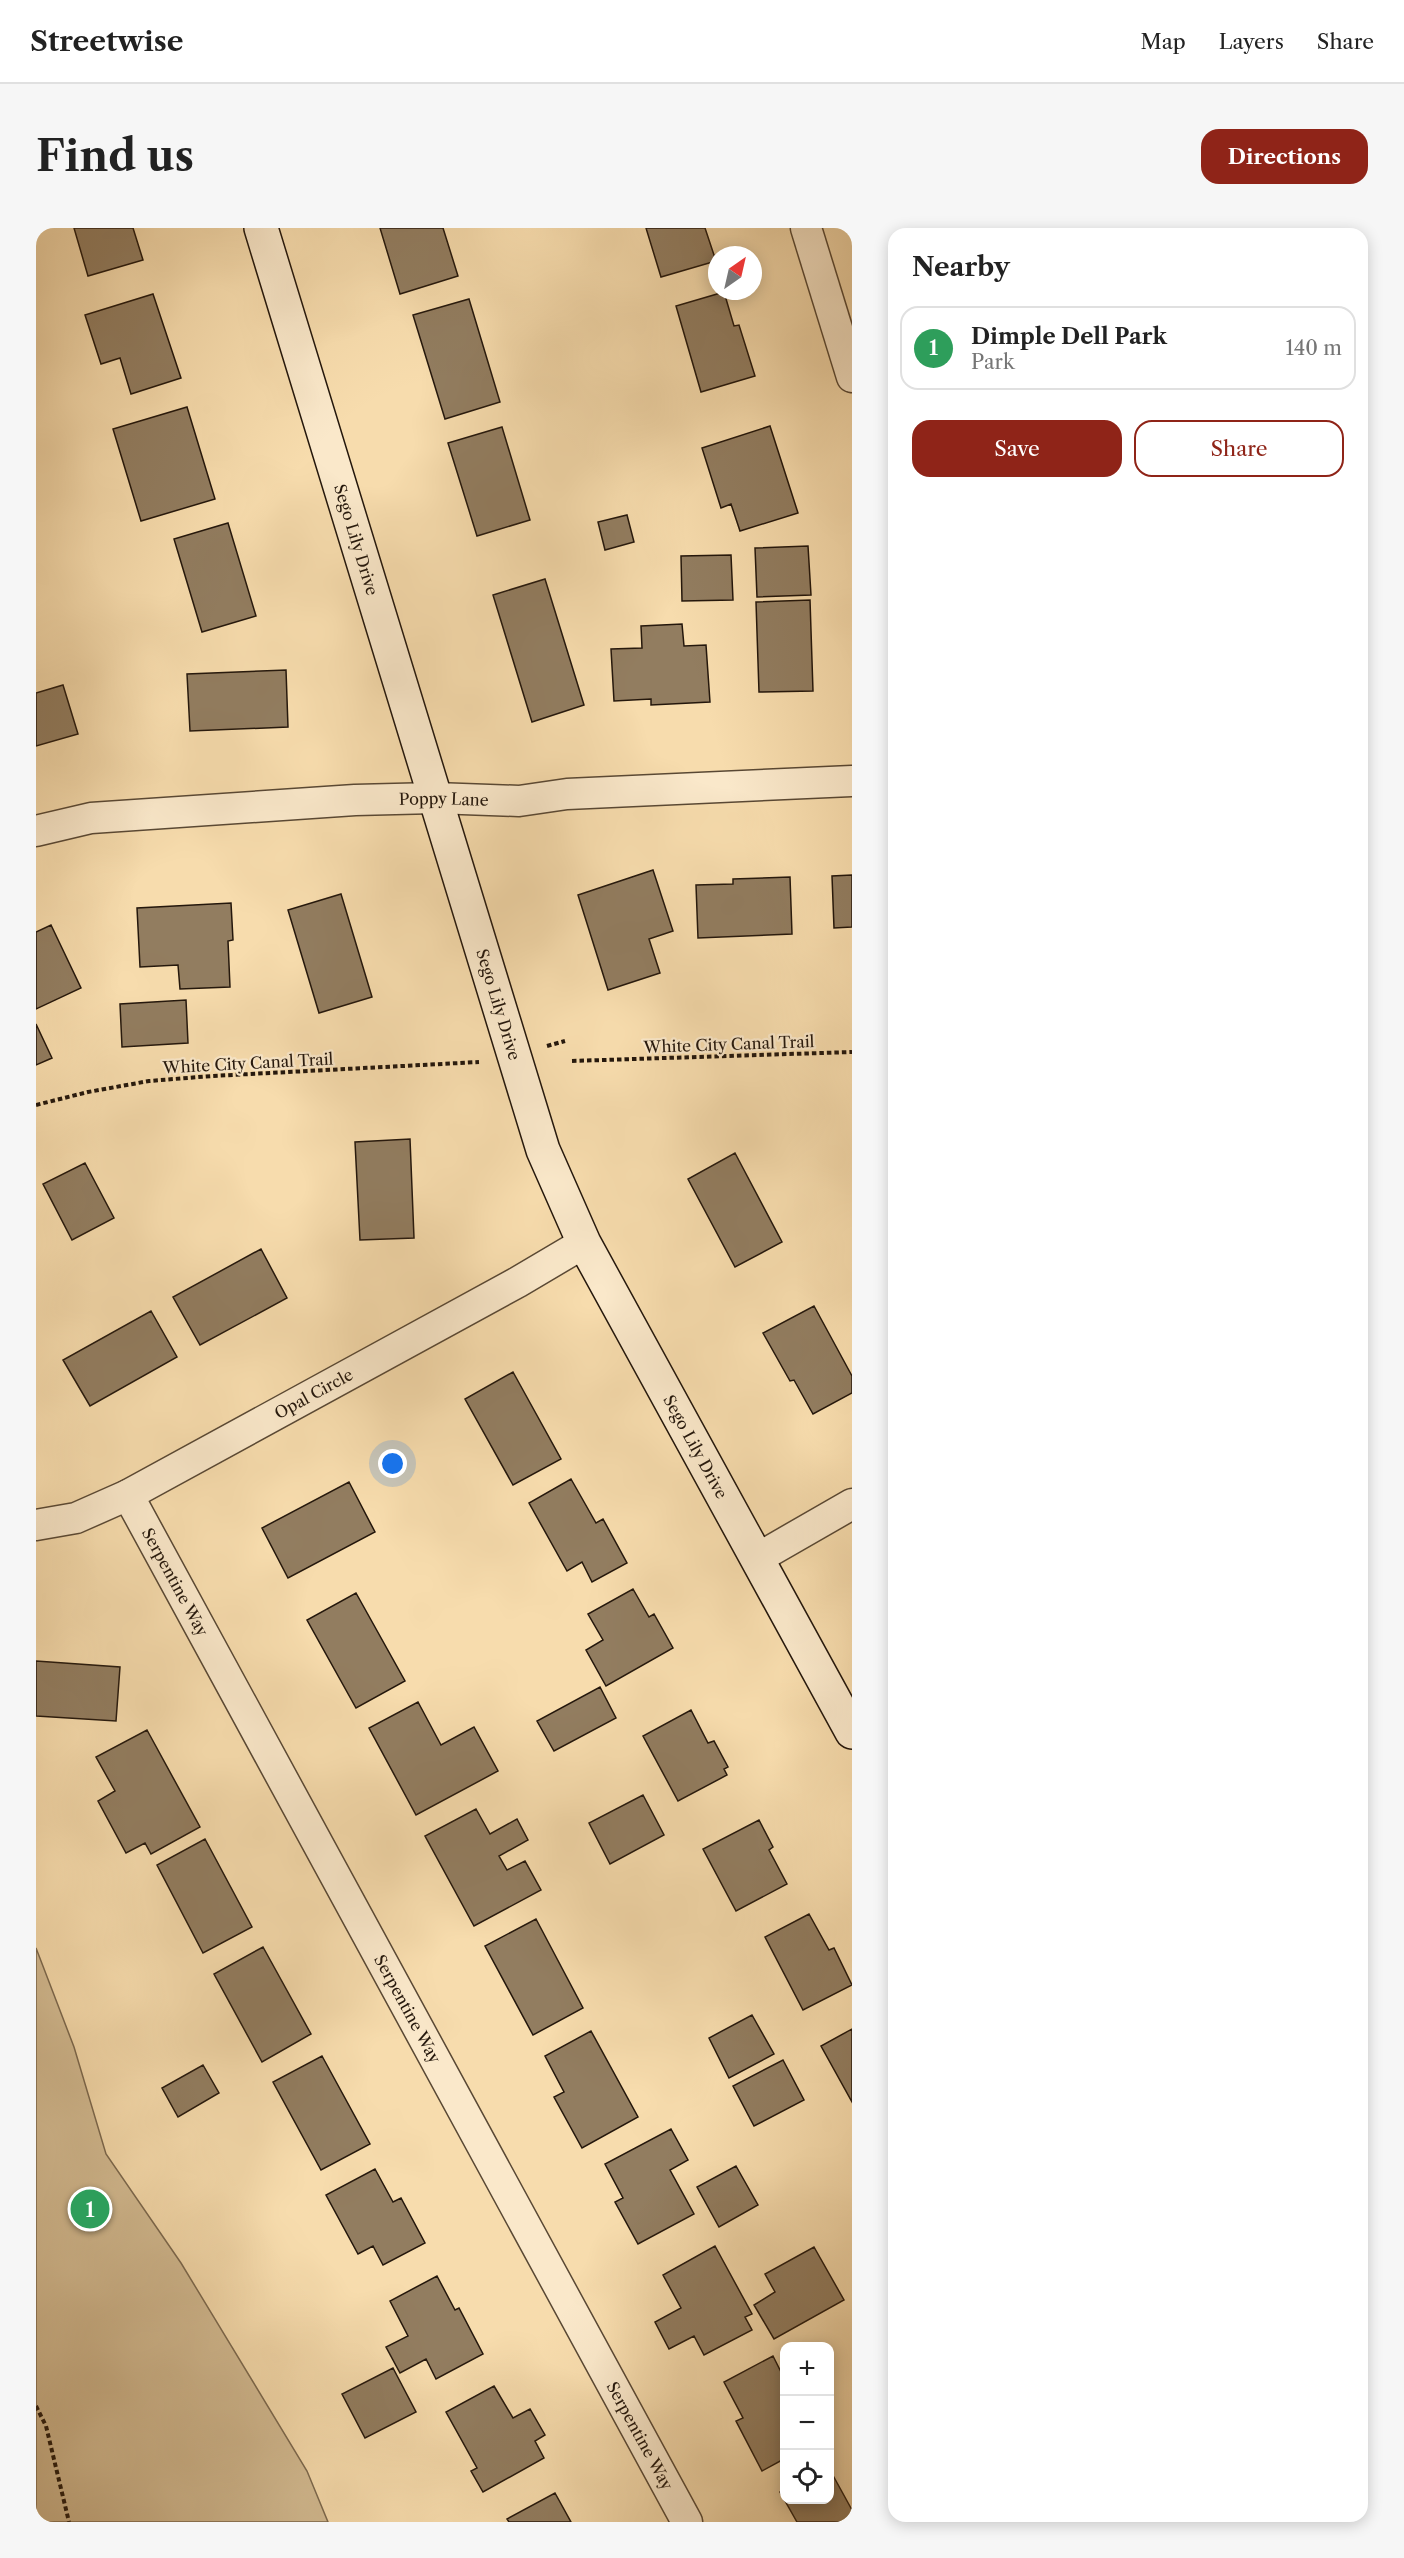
<!DOCTYPE html>
<meta charset="utf-8">
<style>
body{margin:0;font-family:"Libre Caslon Text",serif;background:#f6f6f6;color:#222}
.controls{position:absolute;right:18px;bottom:18px;display:grid;overflow:hidden;border-radius:12px;box-shadow:0 3px 15px #0003}
.controls button{width:54px;height:54px;display:grid;place-items:center;padding:0;border:0;border-bottom:2px solid #e0e0e0;background:#fff;color:#222;font:30px sans-serif}
.compass{position:absolute;left:672px;top:18px;width:54px;height:54px;border-radius:50%;background:#fff;box-shadow:0 3px 15px #0003;rotate:34deg}
.you{position:absolute;left:357px;top:1236px;width:21px;height:21px;margin:-15px;border:4px solid #fff;border-radius:50%;background:#1a73e8;box-shadow:0 0 0 9px #1a73e833}
.badge{display:grid;place-items:center;width:39px;height:39px;border-radius:50%;background:#8f2418;color:#fff;font-size:20px;font-weight:700}
.pin{position:absolute;translate:-50% -50%;border:3px solid #fff;box-shadow:0 2px 6px #0006}
.list{margin:0;padding:0;list-style:none}
h2{display:flex;justify-content:space-between;align-items:center;height:78px;margin:0;padding:0 24px;font-size:26px}
h2 small{font-size:20px;font-weight:400;color:#767676}
.list li{display:grid;grid-template-columns:39px 1fr auto;gap:18px;align-items:center;box-sizing:border-box;height:84px;margin:0 12px 12px;padding:0 12px;border:2px solid #e0e0e0;border-radius:18px}
.list b{display:block;font-size:22px;white-space:nowrap}
.list p{margin:0;font-size:20px;white-space:nowrap;color:#767676}
.list em{font-size:20px;font-style:normal;color:#767676}
.actions{display:flex;gap:12px;padding:18px 24px}
.actions a{flex:1;padding:14px 0;border:2px solid #8f2418;border-radius:18px;text-align:center;font-size:21px;color:#8f2418}
.actions .main{background:#8f2418;color:#fff}
.icon{flex:none;width:33px;height:33px;fill:none;stroke:currentColor;stroke-width:2;stroke-linecap:round;stroke-linejoin:round}
.map{position:relative;flex:none;width:816px;height:2294px;overflow:hidden;border-radius:18px}
header{display:flex;align-items:center;gap:36px;box-sizing:border-box;height:84px;padding:0 30px;background:#fff;border-bottom:2px solid #e0e0e0}
header strong{font-size:28px}
nav{display:flex;gap:33px;margin-inline-start:auto;font-size:21px}
.intro{display:flex;align-items:center;justify-content:space-between;box-sizing:border-box;height:144px;padding:0 36px}
h1{margin:0;font-size:42px}
.button{padding:15px 27px;border-radius:18px;background:#8f2418;color:#fff;font-size:21px;font-weight:700}
main{display:flex;gap:36px;padding:0 36px}
aside{flex:1;background:#fff;border-radius:18px;box-shadow:0 3px 15px #0003}
.map>svg:first-child{display:block}
.green{fill:#d3bb92;stroke:#7c694f;stroke-width:1.5}
.building{fill:#927d60;stroke:#24170c;stroke-width:1.5}
.lines{fill:none;stroke-linecap:round;stroke-linejoin:round}
.street-casing{stroke:#594834;stroke-width:33}
.secondary-casing{stroke:#24170c;stroke-width:36}
.path{stroke:#24170c;stroke-width:4;stroke-dasharray:4.5 3;stroke-linecap:butt}
.street{stroke:#fae8ca;stroke-width:30}
.secondary{stroke:#fae8ca;stroke-width:33}
.labels{text-anchor:middle;dominant-baseline:central;stroke-width:4.5;stroke-linejoin:round;paint-order:stroke}
.street-label{font-size:16px;fill:#24170c;stroke:#fae8ca}
</style>
<header>
<strong>Streetwise</strong>
<nav><a>Map</a><a>Layers</a><a>Share</a></nav>
</header>
<div class="intro"><h1>Find us</h1><a class="button">Directions</a></div>
<main>
<div class="map">
<svg width="816" height="2294" viewBox="0 0 816 2294">
<rect width="100%" height="100%" fill="#f7dcad"/>
<filter id="stains"><feTurbulence type="fractalNoise" baseFrequency=".00333" numOctaves="4"/><feColorMatrix values="0 0 0 0 .2 0 0 0 0 .09 0 0 0 0 .02 0 0 0 .5 -.17"/></filter>
<radialGradient id="worn" r=".72"><stop offset=".6" stop-color="#630" stop-opacity="0"/><stop offset="1" stop-color="#630" stop-opacity=".3"/></radialGradient>
<!-- green -->
<path class="green" d="M0,1720L38,1819L70,1926L145,2035L271,2243L292,2294H0Z"/>
<!-- building -->
<path class="building" d="M38,0H97L107,32L52,48Z
M344,0H407L422,48L364,66Z
M610,0H669L680,33L625,49Z
M688,64L698,98L703,97L719,148L665,164L640,78Z
M117,66L145,150L95,166L84,130L65,136L49,87Z
M433,71L464,174L409,191L377,87Z
M151,179L179,271L105,293L77,201Z
M734,198L762,285L704,303L695,276L685,280L666,220Z
M466,199L494,292L441,308L412,215Z
M591,287L598,314L569,322L562,294Z
M192,295L220,388L166,404L138,311Z
M772,318L775,367L721,369L719,320Z
M695,327L697,372L646,373L645,328Z
M509,351L548,477L496,494L457,367Z
M774,372L777,463L723,464L720,374Z
M646,396L648,418L670,417L674,474L615,477V471L578,473L575,421L606,420L605,398Z
M250,442L252,499L154,503L151,446Z
M27,457L42,506L0,518V465Z
M617,642L637,703L613,711L624,745L572,762L542,667Z
M816,647V699L798,700L796,648Z
M754,649L756,706L662,710L660,657L697,656V651Z
M305,666L336,769L283,785L252,682Z
M195,675L197,712L192,713L194,759L144,761L142,737L104,739L101,680Z
M15,697L45,760L0,781V704Z
M150,772L152,815L86,819L84,776Z
M0,796L16,830L0,837Z
M374,911L378,1010L324,1012L319,914Z
M699,925L746,1014L699,1039L652,951Z
M49,935L78,990L36,1012L7,956Z
M225,1021L251,1070L164,1117L137,1069Z
M778,1078L816,1148V1165L777,1186L758,1152L754,1153L727,1105Z
M115,1083L141,1129L54,1178L27,1132Z
M477,1144L525,1231L477,1257L429,1171Z
M535,1251L560,1295L567,1291L591,1335L556,1354L546,1334L531,1343L493,1275Z
M313,1254L339,1304L252,1350L226,1300Z
M597,1361L613,1389L618,1386L637,1420L570,1458L550,1422L567,1412L552,1386Z
M320,1365L369,1453L320,1480L271,1392Z
M0,1433L84,1439L80,1493L0,1488Z
M564,1459L580,1490L518,1523L501,1493Z
M382,1474L405,1517L438,1499L462,1543L380,1587L333,1500Z
M655,1482L672,1515L678,1513L692,1539L688,1541L691,1547L642,1573L607,1508Z
M111,1502L164,1599L115,1626L109,1615L90,1625L62,1573L79,1563L60,1529Z
M607,1567L628,1607L574,1636L553,1595Z
M440,1581L454,1606L481,1591L492,1612L463,1628L471,1642L489,1633L505,1662L438,1698L389,1608Z
M723,1592L737,1619L733,1622L751,1656L700,1683L667,1621Z
M169,1611L216,1699L167,1725L121,1637Z
M773,1686L793,1722L798,1720L816,1757L767,1782L729,1709Z
M500,1691L547,1780L497,1807L449,1718Z
M227,1719L275,1806L226,1834L178,1746Z
M716,1787L738,1826L693,1850L673,1810Z
M816,1801V1874L785,1818Z
M555,1803L602,1889L546,1920L518,1869L528,1864L509,1828Z
M286,1828L334,1916L285,1942L237,1854Z
M747,1832L768,1872L718,1898L697,1858Z
M167,1837L183,1865L142,1889L126,1860Z
M635,1901L652,1932L634,1942L658,1986L602,2016L579,1974L587,1970L569,1936Z
M700,1938L722,1977L683,1999L661,1959Z
M339,1941L357,1974L365,1970L389,2015L347,2037L337,2018L322,2026L290,1967Z
M679,2018L716,2086L709,2089L716,2102L668,2127L658,2108L633,2121L619,2094L645,2080L627,2047Z
M778,2019L808,2072L738,2111L718,2077L739,2064L729,2046Z
M401,2048L419,2082L423,2080L447,2126L400,2151L390,2131L364,2145L350,2119L372,2108L354,2073Z
M737,2128L748,2150V2231L726,2243L700,2193L707,2190L688,2154Z
M357,2140L380,2184L329,2210L306,2166Z
M458,2158L477,2190L494,2181L509,2207L499,2213L508,2230L447,2264L435,2243L441,2240L410,2184Z
M794,2242L816,2282V2294H761L744,2264L748,2262V2272H794Z
M519,2265L535,2294H473L471,2291Z"/>
<g class="lines">
<defs>
<g id="street">
<path d="M770,0L816,149"/>
<path id="s1" d="M0,603L55,590L319,572L399,570L483,573L531,566L816,553"/>
<path id="s2" d="M92,1267L651,2294"/>
<path id="s3" d="M0,1297L40,1290L92,1267L482,1054L548,1015"/>
<path d="M722,1330L816,1276"/>
</g>
<g id="secondary">
<path id="s4" d="M225,0L507,922L548,1015L816,1504"/>
</g>
</defs>
<!-- street casing -->
<use href="#street" class="street-casing"/>
<!-- secondary casing -->
<use href="#secondary" class="secondary-casing"/>
<!-- path -->
<path class="path" d="M511,818L529,813
M536,833L816,824
M0,877L52,864L113,853L176,848L443,834
M0,2178L10,2198L33,2294"/>
<!-- street -->
<use href="#street" class="street"/>
<!-- secondary -->
<use href="#secondary" class="secondary"/>
</g>
<g class="labels">
<!-- street labels -->
<g class="street-label">
<text stroke="none"><textPath href="#s4" startOffset="326">Sego Lily Drive</textPath></text>
<text stroke="none"><textPath href="#s1" startOffset="410">Poppy Lane</textPath></text>
<text stroke="none"><textPath href="#s4" startOffset="812">Sego Lily Drive</textPath></text>
<text transform="translate(693 816) rotate(-2)">White City Canal Trail</text>
<text transform="translate(212 835) rotate(-3)">White City Canal Trail</text>
<text stroke="none"><textPath href="#s3" startOffset="309">Opal Circle</textPath></text>
<text stroke="none"><textPath href="#s4" startOffset="1298">Sego Lily Drive</textPath></text>
<text stroke="none"><textPath href="#s2" startOffset="99">Serpentine Way</textPath></text>
<text stroke="none"><textPath href="#s2" startOffset="585">Serpentine Way</textPath></text>
<text stroke="none"><textPath href="#s2" startOffset="1071">Serpentine Way</textPath></text>
</g>
</g>
<rect width="100%" height="100%" filter="url(#stains)"/>
<rect width="100%" height="100%" fill="url(#worn)"/>
</svg>
<div class="controls">
<button>+</button>
<button>−</button>
<button><svg class="icon" aria-label="locate" viewBox="0 0 24 24"><circle cx="12" cy="12" r="6"/><path d="M12 2v4M12 18v4M2 12h4M18 12h4"/></svg></button>
</div>
<svg class="compass" viewBox="-18 -18 36 36"><path d="M0-13l5 13h-10z" fill="#e53935"/><path d="M0 13l5-13h-10z" fill="#767676"/></svg>
<div class="you"></div>
<div class="pin badge" style="left:54px;top:1981px;background:#2e9e5b">1</div>
</div>
<aside>
<h2>Nearby<small></small></h2>
<ul class="list">
<li><span class="badge" style="background:#2e9e5b">1</span><div><b>Dimple Dell Park</b><p>Park</p></div><em>140 m</em></li>
</ul>
<div class="actions"><a class="main">Save</a><a>Share</a></div>
</aside>
</main>
